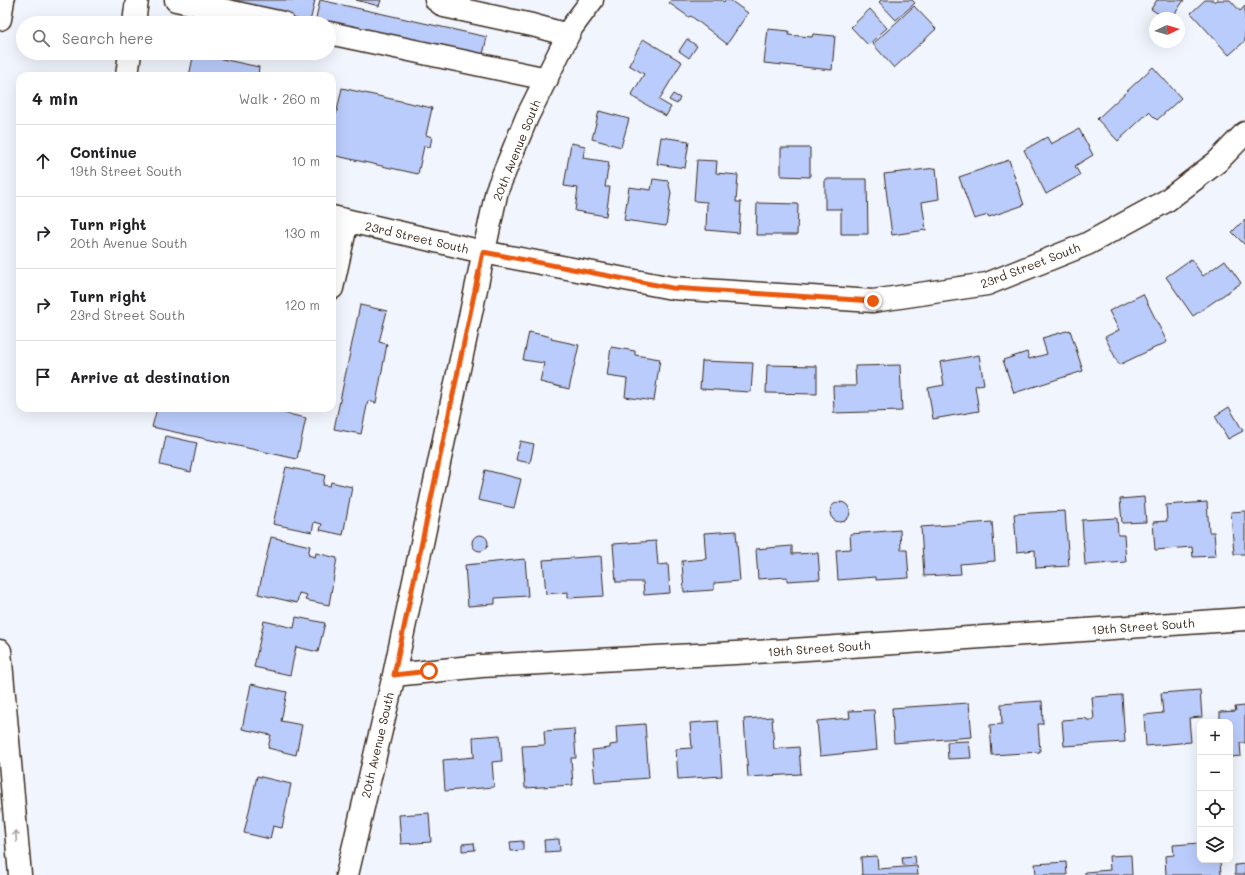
<!DOCTYPE html>
<meta charset="utf-8">
<style>
body{margin:0;font-family:Mali,sans-serif;background:#f6f6f6;color:#202124}
.controls{position:absolute;right:12px;bottom:12px;display:grid;overflow:hidden;border-radius:8px;box-shadow:0 4px 16px #0002}
.controls button{width:36px;height:36px;display:grid;place-items:center;padding:0;border:0;border-bottom:1px solid #e0e0e0;background:#fff;color:#202124;font:20px sans-serif}
.compass{position:absolute;left:1149px;top:12px;width:36px;height:36px;border-radius:50%;background:#fff;box-shadow:0 4px 16px #0002;rotate:86deg}
.stop{position:absolute;width:12px;height:12px;margin:-9px;border:3px solid #ea580c;border-radius:50%;background:#fff}
.stop.end{background:#ea580c;border-color:#fff;box-shadow:0 1px 4px #0008}
.list{margin:0;padding:0;list-style:none}
h2{display:flex;justify-content:space-between;align-items:center;height:52px;margin:0;padding:0 16px;font-size:17px}
h2 small{font-size:13px;font-weight:400;color:#757577}
.list li{display:grid;grid-template-columns:26px 1fr auto;gap:12px;align-items:center;box-sizing:border-box;height:72px;padding:0 16px;border-top:1px solid #e0e0e0}
.list b{display:block;font-size:15px;white-space:nowrap}
.list p{margin:0;font-size:13px;white-space:nowrap;color:#757577}
.list em{font-size:13px;font-style:normal;color:#757577}
.icon{flex:none;width:22px;height:22px;fill:none;stroke:currentColor;stroke-width:2;stroke-linecap:round;stroke-linejoin:round}
.map{position:relative;flex:none;width:1245px;height:875px;overflow:hidden}
.search{position:absolute;background:#fff;box-shadow:0 4px 16px #0002;left:16px;top:16px;width:320px;height:44px;display:flex;align-items:center;gap:10px;box-sizing:border-box;padding:0 14px;border-radius:22px;color:#757577;font-size:15px}
.panel{position:absolute;background:#fff;box-shadow:0 4px 16px #0002;left:16px;top:72px;width:320px;height:340px;border-radius:12px}
.map>svg:first-child{display:block}
.building{fill:#baccfb;stroke:#3b2a1e}
.lines{fill:none;stroke-linecap:round;stroke-linejoin:round}
.minor-casing{stroke:#3b2a1e;stroke-width:25}
.highway-casing{stroke:#3b2a1e;stroke-width:25}
.minor{stroke:#fff;stroke-width:22}
.highway{stroke:#fff;stroke-width:22}
.oneway{stroke:#a79f9a}
.route{stroke:#ea580c;stroke-width:5}
.labels{text-anchor:middle;dominant-baseline:central;stroke-width:3;stroke-linejoin:round;paint-order:stroke}
.street-label{font-size:12px;fill:#3b2a1e;stroke:#fff}
</style>
<div class="map">
<svg width="1245" height="875" viewBox="0 0 1245 875">
<rect width="100%" height="100%" fill="#f1f5fe"/>
<filter id="ink" filterUnits="userSpaceOnUse"><feTurbulence type="fractalNoise" baseFrequency=".025" numOctaves="2"/><feDisplacementMap in="SourceGraphic" scale="8" xChannelSelector="R" yChannelSelector="G"/><feConvolveMatrix kernelMatrix="1 2 1 2 8 2 1 2 1" color-interpolation-filters="sRGB"/></filter>
<g filter="url(#ink)">
<!-- building -->
<path class="building" d="M214,0H315L310,22Z
M320,0L487,37L482,59L329,23L315,22Z
M356,0H381L379,6Z
M671,0H721L724,2L725,0H730L748,13L727,44L691,16L689,17L669,3Z
M881,0H912L915,3L896,20L879,2Z
M1157,0H1184L1172,18H1165L1151,9Z
M1205,0H1213L1215,2L1217,0H1230L1240,11L1245,6V41L1229,55L1191,13Z
M914,6L936,29L894,68L873,44Z
M870,9L887,28L868,45L851,27Z
M768,29L789,31L788,35L812,37L813,34L835,36L832,70L764,63Z
M643,39L682,62L659,100L671,107L666,116L631,96L644,74L629,65Z
M687,39L697,46L689,58L679,51Z
M194,53L259,67L258,76H189Z
M1153,67L1181,98L1157,120L1149,112L1118,141L1097,119Z
M342,88L432,108L426,135L432,137L430,147L424,146L418,174L332,155L334,126L332,125V114L336,115Z
M673,94L680,98L677,104L669,100Z
M599,111L629,119L621,147L592,139Z
M1079,129L1093,155L1075,166L1080,175L1046,194L1024,150L1047,137L1051,144Z
M661,137L689,141L685,168L657,164Z
M571,143L585,146L583,158L609,162L605,187H610L606,216L575,211L578,188L564,186Z
M781,148H810V177L781,176Z
M697,160L717,161L716,173L738,175L736,202H741L739,233L706,230L707,202L694,201Z
M1009,160L1024,205L989,217L988,215L974,219L959,177Z
M936,168L939,199L922,202L926,230L892,235L884,174Z
M653,179L668,181L671,193L666,226L624,220L629,187L651,190Z
M825,179H867L868,234H841V209H825Z
M757,203L798,204L797,235H756Z
M1245,219V245L1232,232Z
M1191,259L1203,276L1225,260L1241,283L1193,316L1166,277Z
M1143,294L1167,342L1119,365L1105,337L1119,330L1109,311Z
M360,305L387,311L379,342L387,344L376,403L368,401L361,434L334,429Z
M1070,330L1083,371L1014,393L1003,360L1027,352L1029,359L1047,354L1042,338Z
M529,332L552,337L551,339L579,345L569,389L540,382L544,363L523,360Z
M611,347L635,351V355L660,359L654,401L625,397L627,379L607,376Z
M979,355L984,384L975,386L979,411L933,419L928,388L944,385L940,362Z
M702,361L753,363L751,392L700,389Z
M767,365L817,366V394L766,393Z
M900,365L902,411L834,413L833,386H856L855,366Z
M1229,407L1243,431L1228,439L1215,416Z
M157,408H261L306,418L297,459L152,427Z
M166,436L197,443L191,472L160,465Z
M520,441L534,444L530,463L516,460Z
M286,467L325,475L323,485L330,486L331,482L352,487L343,535L320,530L322,524L314,522L312,532L273,524Z
M485,470L521,479L514,508L478,500Z
M1144,497L1146,522L1122,523L1120,499Z
M1207,502L1209,532H1214L1216,556L1193,557L1192,547L1155,550L1153,522L1167,521L1166,505Z
M830 512a10 10 0 1 1 20 0a10 10 0 1 1-20 0Z
M1065,511L1069,566L1036,568L1035,550L1017,552L1014,514Z
M1245,511V554H1234L1231,512Z
M1117,518L1118,535H1124L1126,562L1085,565L1082,520Z
M992,522L995,561L960,564L961,574L924,576L921,527Z
M900,530L901,550H907L909,578L876,580V577L838,580L836,550L851,549L850,534Z
M736,531L740,581L714,583V590L684,592L682,561L706,559L704,533Z
M472 543a8 8 0 1 1 16 0a8 8 0 1 1-16 0Z
M271,537L310,546L308,555L315,557L316,553L337,558L329,605L305,600L307,595L299,593L297,603L258,594Z
M656,541L658,565L668,564L670,593L644,595L643,582H616L613,544Z
M792,546V554L818,553L820,579L787,581V577L758,579L756,549Z
M601,556L604,596L568,598V592L546,594L543,560Z
M525,559L528,596L495,598V604L468,606L465,565Z
M296,617L325,623L318,652L296,647L290,675L254,667L264,621L294,628Z
M251,684L287,692L281,721L302,725L296,755L268,748L271,735L242,729Z
M1200,690L1202,717L1189,718L1191,742L1146,746L1144,715L1163,713L1161,693Z
M1122,695L1125,742L1064,746L1062,720L1086,718L1087,720H1094L1092,697Z
M1042,701L1043,724H1038L1040,752L992,755L990,725L1002,724L1001,704Z
M969,703L972,737L894,743L892,708Z
M1245,706V743H1240L1241,756L1230,757V722H1220V712L1236,711L1235,707Z
M874,710L877,750L820,756L817,721L850,718L849,711Z
M772,717L774,749L799,747L801,774L748,777L744,719Z
M718,721L722,776L678,779L676,749L692,748L690,723Z
M645,724L649,778L595,782L592,750L610,748V745L617,744L616,726Z
M574,729L576,758H571L573,785L525,788L522,746L545,745L544,731Z
M500,735L502,761L492,762L494,787L445,791L443,760L474,757L473,737Z
M969,741L971,758L948,759L947,742Z
M257,776L291,784L282,828L273,826L270,839L244,833Z
M429,813L431,842L401,844L399,815Z
M559,839L560,851L545,852L544,840Z
M523,841V850L511,851L510,842Z
M474,843L475,850L462,851V844Z
M1200,843V860H1220L1221,875H1166L1165,856L1174,855L1173,845Z
M1131,855L1132,875H1085V872L1110,870L1109,856Z
M877,856L878,869L917,866L918,875H862L861,857Z
M915,856L916,864L903,865L902,857Z
M1066,862L1067,875H1036L1035,864Z
M1245,864V875H1235V865Z"/>
<g class="lines">
<defs>
<path id="minor" d="M176,0L283,23
M436,0L444,6L532,25L568,35
M134,23L137,0
M329,33L547,79
M127,76L130,53
M332,217L483,252L672,288L873,301L987,284L1087,244L1166,201L1217,162L1245,133
M332,288L347,221
M394,675L481,666L792,650L1245,619
M347,875L394,675L497,190L527,117L572,27L592,0"/>
<path id="highway" d="M0,19L3,0
M0,651L20,875"/>
</defs>
<!-- minor casing -->
<use href="#minor" class="minor-casing"/>
<!-- highway casing -->
<use href="#highway" class="highway-casing"/>
<!-- minor -->
<use href="#minor" class="minor"/>
<!-- highway -->
<use href="#highway" class="highway"/>
</g>
<!-- one-way arrows -->
<defs><path id="oneway-shaft" d="M-6 0H5M1.5-3L5.5 0L1.5 3" fill="none" stroke-width="1.6" stroke-linecap="round" stroke-linejoin="round"/></defs>
<use class="oneway" href="#oneway-shaft" transform="translate(16 836) rotate(-95)"/>
</g>
<g class="lines" filter="url(#ink)">
<!-- route -->
<path class="route" d="M429,671L394,675L483,252L672,288L873,301"/>
</g>
<g class="labels">
<!-- street labels -->
<g class="street-label">
<text transform="translate(516 150) rotate(-68)">20th Avenue South</text>
<text transform="translate(417 237) rotate(13)">23rd Street South</text>
<text transform="translate(1030 265) rotate(-21)">23rd Street South</text>
<text transform="translate(1143 626) rotate(-4)">19th Street South</text>
<text transform="translate(819 648) rotate(-4)">19th Street South</text>
<text transform="translate(377 745) rotate(-77)">20th Avenue South</text>
</g>
</g>
</svg>
<div class="controls">
<button>+</button>
<button>−</button>
<button><svg class="icon" aria-label="locate" viewBox="0 0 24 24"><circle cx="12" cy="12" r="6"/><path d="M12 2v4M12 18v4M2 12h4M18 12h4"/></svg></button>
<button><svg class="icon" aria-label="layers" viewBox="0 0 24 24"><path d="M12 4l9 5-9 5-9-5zM3 14l9 5 9-5"/></svg></button>
</div>
<svg class="compass" viewBox="-18 -18 36 36"><path d="M0-13l5 13h-10z" fill="#e53935"/><path d="M0 13l5-13h-10z" fill="#757577"/></svg>
<div class="stop" style="left:429px;top:671px"></div>
<div class="stop end" style="left:873px;top:301px"></div>
<div class="search"><svg class="icon" aria-label="search" viewBox="0 0 24 24"><circle cx="10" cy="10" r="6"/><path d="M15 15l6 6"/></svg>Search here</div>
<section class="panel">
<h2>4 min<small>Walk · 260 m</small></h2>
<ul class="list">
<li><svg class="icon" aria-label="ahead" viewBox="0 0 24 24"><path d="M12 20V5M6 11l6-6 6 6"/></svg><div><b>Continue</b><p>19th Street South</p></div><em>10 m</em></li>
<li><svg class="icon" aria-label="right" viewBox="0 0 24 24"><path d="M7 20v-9h11M14 6l5 5-5 5"/></svg><div><b>Turn right</b><p>20th Avenue South</p></div><em>130 m</em></li>
<li><svg class="icon" aria-label="right" viewBox="0 0 24 24"><path d="M7 20v-9h11M14 6l5 5-5 5"/></svg><div><b>Turn right</b><p>23rd Street South</p></div><em>120 m</em></li>
<li><svg class="icon" aria-label="arrive" viewBox="0 0 24 24"><path d="M6 21V4h12l-3 4 3 4H6"/></svg><div><b>Arrive at destination</b></div></li>
</ul>
</section>
</div>
